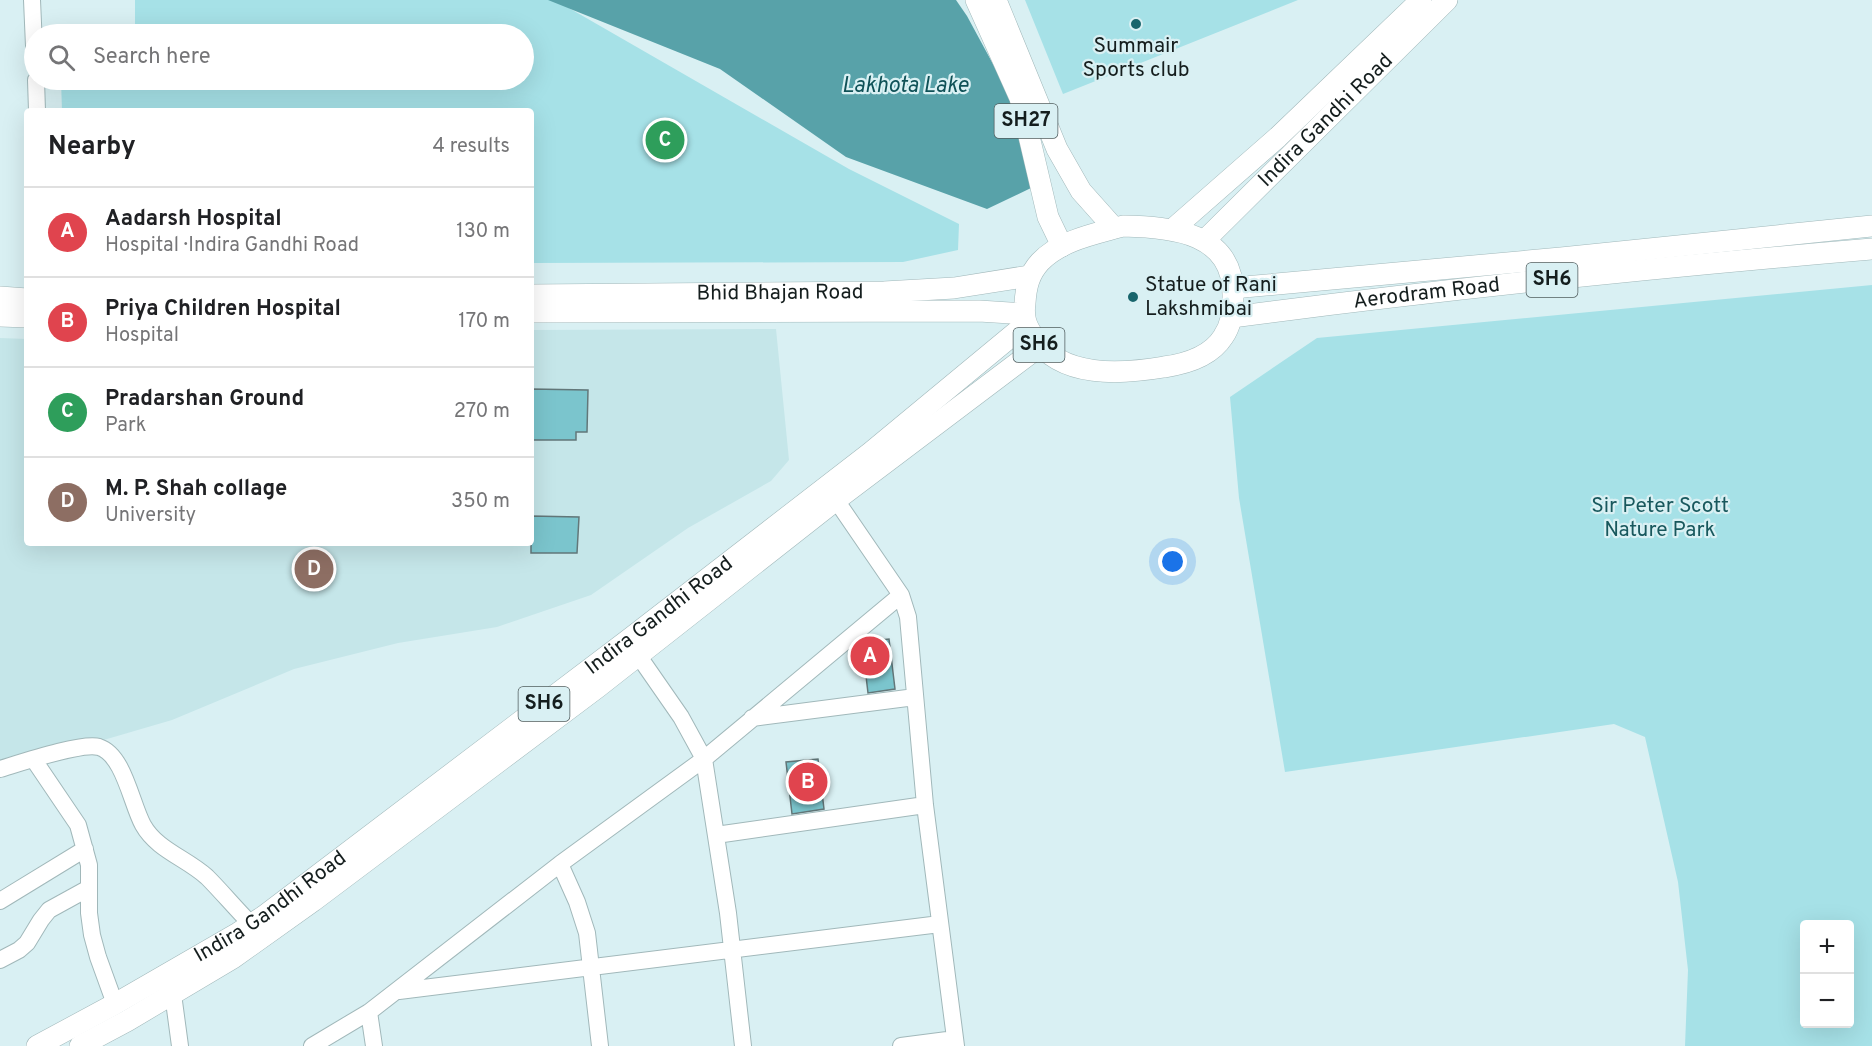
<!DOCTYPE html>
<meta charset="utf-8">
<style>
body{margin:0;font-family:Overpass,sans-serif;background:#f6f6f6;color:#202124}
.controls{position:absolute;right:18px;bottom:18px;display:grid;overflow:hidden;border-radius:6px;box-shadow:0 6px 24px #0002}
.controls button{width:54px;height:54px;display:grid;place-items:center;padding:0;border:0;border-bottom:2px solid #e0e0e0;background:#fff;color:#202124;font:30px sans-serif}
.you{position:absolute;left:1173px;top:562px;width:21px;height:21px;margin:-15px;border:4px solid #fff;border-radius:50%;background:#1a73e8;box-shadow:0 0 0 9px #1a73e833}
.badge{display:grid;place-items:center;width:39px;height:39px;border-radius:50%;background:#18656c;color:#fff;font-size:20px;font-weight:700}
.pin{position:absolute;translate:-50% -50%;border:3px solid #fff;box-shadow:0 2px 6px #0006}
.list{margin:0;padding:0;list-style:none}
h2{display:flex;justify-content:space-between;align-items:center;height:78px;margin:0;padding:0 24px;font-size:26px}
h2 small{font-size:20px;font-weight:400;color:#757577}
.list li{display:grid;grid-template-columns:39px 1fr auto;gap:18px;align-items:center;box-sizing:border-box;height:90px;padding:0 24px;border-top:2px solid #e0e0e0}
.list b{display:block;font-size:22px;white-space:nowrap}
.list p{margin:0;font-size:20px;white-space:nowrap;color:#757577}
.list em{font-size:20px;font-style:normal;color:#757577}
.icon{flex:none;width:33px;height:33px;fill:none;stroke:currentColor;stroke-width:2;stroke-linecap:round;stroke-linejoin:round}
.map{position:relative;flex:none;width:1872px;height:1046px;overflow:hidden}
.search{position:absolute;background:#fff;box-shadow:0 6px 24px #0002;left:24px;top:24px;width:510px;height:66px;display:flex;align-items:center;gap:15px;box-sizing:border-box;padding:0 21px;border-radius:33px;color:#757577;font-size:22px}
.panel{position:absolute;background:#fff;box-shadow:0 6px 24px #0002;left:24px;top:108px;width:510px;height:438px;border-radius:6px}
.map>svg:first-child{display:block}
.built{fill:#c5e6e9}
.green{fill:#a6e1e7;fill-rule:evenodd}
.water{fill:#58a2a9}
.building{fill:#7bc5cd;stroke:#627779;stroke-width:1.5}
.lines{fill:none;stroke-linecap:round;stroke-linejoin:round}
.minor-casing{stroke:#a1b8ba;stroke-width:18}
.major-casing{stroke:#a1b8ba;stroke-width:22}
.minor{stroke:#fff;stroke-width:16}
.major{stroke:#fff;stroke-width:21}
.poi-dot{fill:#18656c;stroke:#d9f0f3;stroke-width:2}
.labels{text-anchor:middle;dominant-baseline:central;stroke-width:4.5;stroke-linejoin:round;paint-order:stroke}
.shield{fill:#d9f0f3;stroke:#505d5e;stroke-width:1.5}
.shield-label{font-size:20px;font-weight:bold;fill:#151e1e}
.poi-label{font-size:21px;fill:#151e1e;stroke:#d9f0f3}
.street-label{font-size:21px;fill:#151e1e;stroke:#d9f0f3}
.park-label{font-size:21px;fill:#18585d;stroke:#d9f0f3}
.water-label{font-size:22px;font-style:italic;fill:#0f5157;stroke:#d9f0f3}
</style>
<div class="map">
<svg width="1872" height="1046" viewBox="0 0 1872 1046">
<rect width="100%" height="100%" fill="#d9f0f3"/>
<!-- built -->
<path class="built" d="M776,329L789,460L771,481L688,528L591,595L497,627L398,643L294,669L172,720L66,751L0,767V338L27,339V543H531V330Z"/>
<!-- green -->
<path class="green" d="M135,0H555L849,169L959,224L958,250L903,262L531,263V111H62L61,80H524V34H135Z
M1025,0H1298L1063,94Z
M1872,285V1046H1685L1688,970L1678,882L1645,737L1614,724L1285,772L1239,498L1230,397L1317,338ZM1850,924V1024H1804V924Z"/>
<!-- water -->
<path class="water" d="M548,0H956L967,16L1027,127L1031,188L987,209L846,157L720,69Z"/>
<!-- building -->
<path class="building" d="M531,389L588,390L587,432H576V440H531Z
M531,516L579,517L577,553H531Z
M889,639L895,689L868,693L862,642Z
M818,759L824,809L792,814L786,762Z"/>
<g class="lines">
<defs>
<path id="minor" d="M32,0L34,46
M36,80L37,111
M836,500L901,595L908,617L925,805L956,1046
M631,645L681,717L704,759L728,913L743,1046
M752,718L915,697
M34,760L78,825L89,865V913L92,935L98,957L115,1004
M0,769C20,763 82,742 99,747C124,755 131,803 143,825C157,850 186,858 207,877C222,892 236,909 251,924
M716,835L925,805
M560,864L577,902L587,933L600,1046
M0,901L85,849
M0,960L19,950L27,943L41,920L49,910L89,888
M399,991L940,924
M173,994L180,1046
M369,1012L374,1046
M312,1046L369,1012L560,864L704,759L901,595
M901,1046L955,1039"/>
<g id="major">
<path d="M976,0L1020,98L1048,217L1062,246"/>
<path d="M996,0L1057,149L1081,191L1114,228"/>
<path d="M1123,226C1172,227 1235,232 1233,298C1232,312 1232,324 1223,337C1211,356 1185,364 1164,367C1122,374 1061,379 1034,337C1026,326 1023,317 1025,303C1026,287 1029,274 1040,262C1061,240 1095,234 1123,226Z"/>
<path d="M1173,229L1278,137L1421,0"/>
<path id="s1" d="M1205,240L1447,0"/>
<path d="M1233,288L1561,258L1872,226"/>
<path id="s2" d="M531,295L884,292L954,288L1029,276"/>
<path d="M0,297L27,299"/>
<path d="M531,312L979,311L1024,314"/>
<path d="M0,316L27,317"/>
<path id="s3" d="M1232,317C1445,289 1658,267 1872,249"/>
<path id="s4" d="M37,1046L115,1004L238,933L264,916L628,640L870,453L1026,324"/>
<path d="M80,1046L127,1021L233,958L313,901L598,687L836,500L1040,346"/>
</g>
</defs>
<!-- minor casing -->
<use href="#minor" class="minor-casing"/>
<!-- major casing -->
<use href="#major" class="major-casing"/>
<!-- minor -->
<use href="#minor" class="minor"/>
<!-- major -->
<use href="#major" class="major"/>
</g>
<!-- markers -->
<g class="poi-dot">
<circle cx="1136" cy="24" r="6"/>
<circle cx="1133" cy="297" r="6"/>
</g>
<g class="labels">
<!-- shield labels -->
<g class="shield">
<rect x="994.5" y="104" width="63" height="34" rx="4.5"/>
<rect x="1526.5" y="263" width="51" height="34" rx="4.5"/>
<rect x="1013.5" y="328" width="51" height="34" rx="4.5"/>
<rect x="518.5" y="687" width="51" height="34" rx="4.5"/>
</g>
<g class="shield-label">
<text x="1026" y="121">SH27</text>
<text x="1552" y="280">SH6</text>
<text x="1039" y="345">SH6</text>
<text x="544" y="704">SH6</text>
</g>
<!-- poi labels -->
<g class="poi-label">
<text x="1136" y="46">Summair<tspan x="1136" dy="24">Sports club</tspan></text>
<text x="1145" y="285" text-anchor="start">Statue of Rani<tspan x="1145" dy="24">Lakshmibai</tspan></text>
</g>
<!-- street labels -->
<g class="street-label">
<text stroke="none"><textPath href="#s1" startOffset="170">Indira Gandhi Road</textPath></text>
<text stroke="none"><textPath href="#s2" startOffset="249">Bhid Bhajan Road</textPath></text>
<text stroke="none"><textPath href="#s3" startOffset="196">Aerodram Road</textPath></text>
<text stroke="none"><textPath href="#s4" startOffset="758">Indira Gandhi Road</textPath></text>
<text stroke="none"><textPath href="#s4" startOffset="272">Indira Gandhi Road</textPath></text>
</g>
<!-- park labels -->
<g class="park-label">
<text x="1660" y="506">Sir Peter Scott<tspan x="1660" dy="24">Nature Park</tspan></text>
</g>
<!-- water labels -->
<g class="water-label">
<text x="905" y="86">Lakhota Lake</text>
</g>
</g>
</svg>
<div class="controls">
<button>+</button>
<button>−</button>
</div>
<div class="you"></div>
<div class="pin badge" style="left:870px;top:656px;background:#e0444e">A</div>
<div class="pin badge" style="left:808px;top:782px;background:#e0444e">B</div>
<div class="pin badge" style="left:665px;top:140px;background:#2e9e5b">C</div>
<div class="pin badge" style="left:314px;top:569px;background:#8d6e63">D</div>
<div class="search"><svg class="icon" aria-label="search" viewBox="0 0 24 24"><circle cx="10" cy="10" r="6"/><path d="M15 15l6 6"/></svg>Search here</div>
<section class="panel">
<h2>Nearby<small>4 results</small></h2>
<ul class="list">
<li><span class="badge" style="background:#e0444e">A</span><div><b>Aadarsh Hospital</b><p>Hospital · Indira Gandhi Road</p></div><em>130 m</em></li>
<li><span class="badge" style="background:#e0444e">B</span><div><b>Priya Children Hospital</b><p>Hospital</p></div><em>170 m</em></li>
<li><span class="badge" style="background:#2e9e5b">C</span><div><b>Pradarshan Ground</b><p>Park</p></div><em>270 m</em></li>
<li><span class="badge" style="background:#8d6e63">D</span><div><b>M. P. Shah collage</b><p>University</p></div><em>350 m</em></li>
</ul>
</section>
</div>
